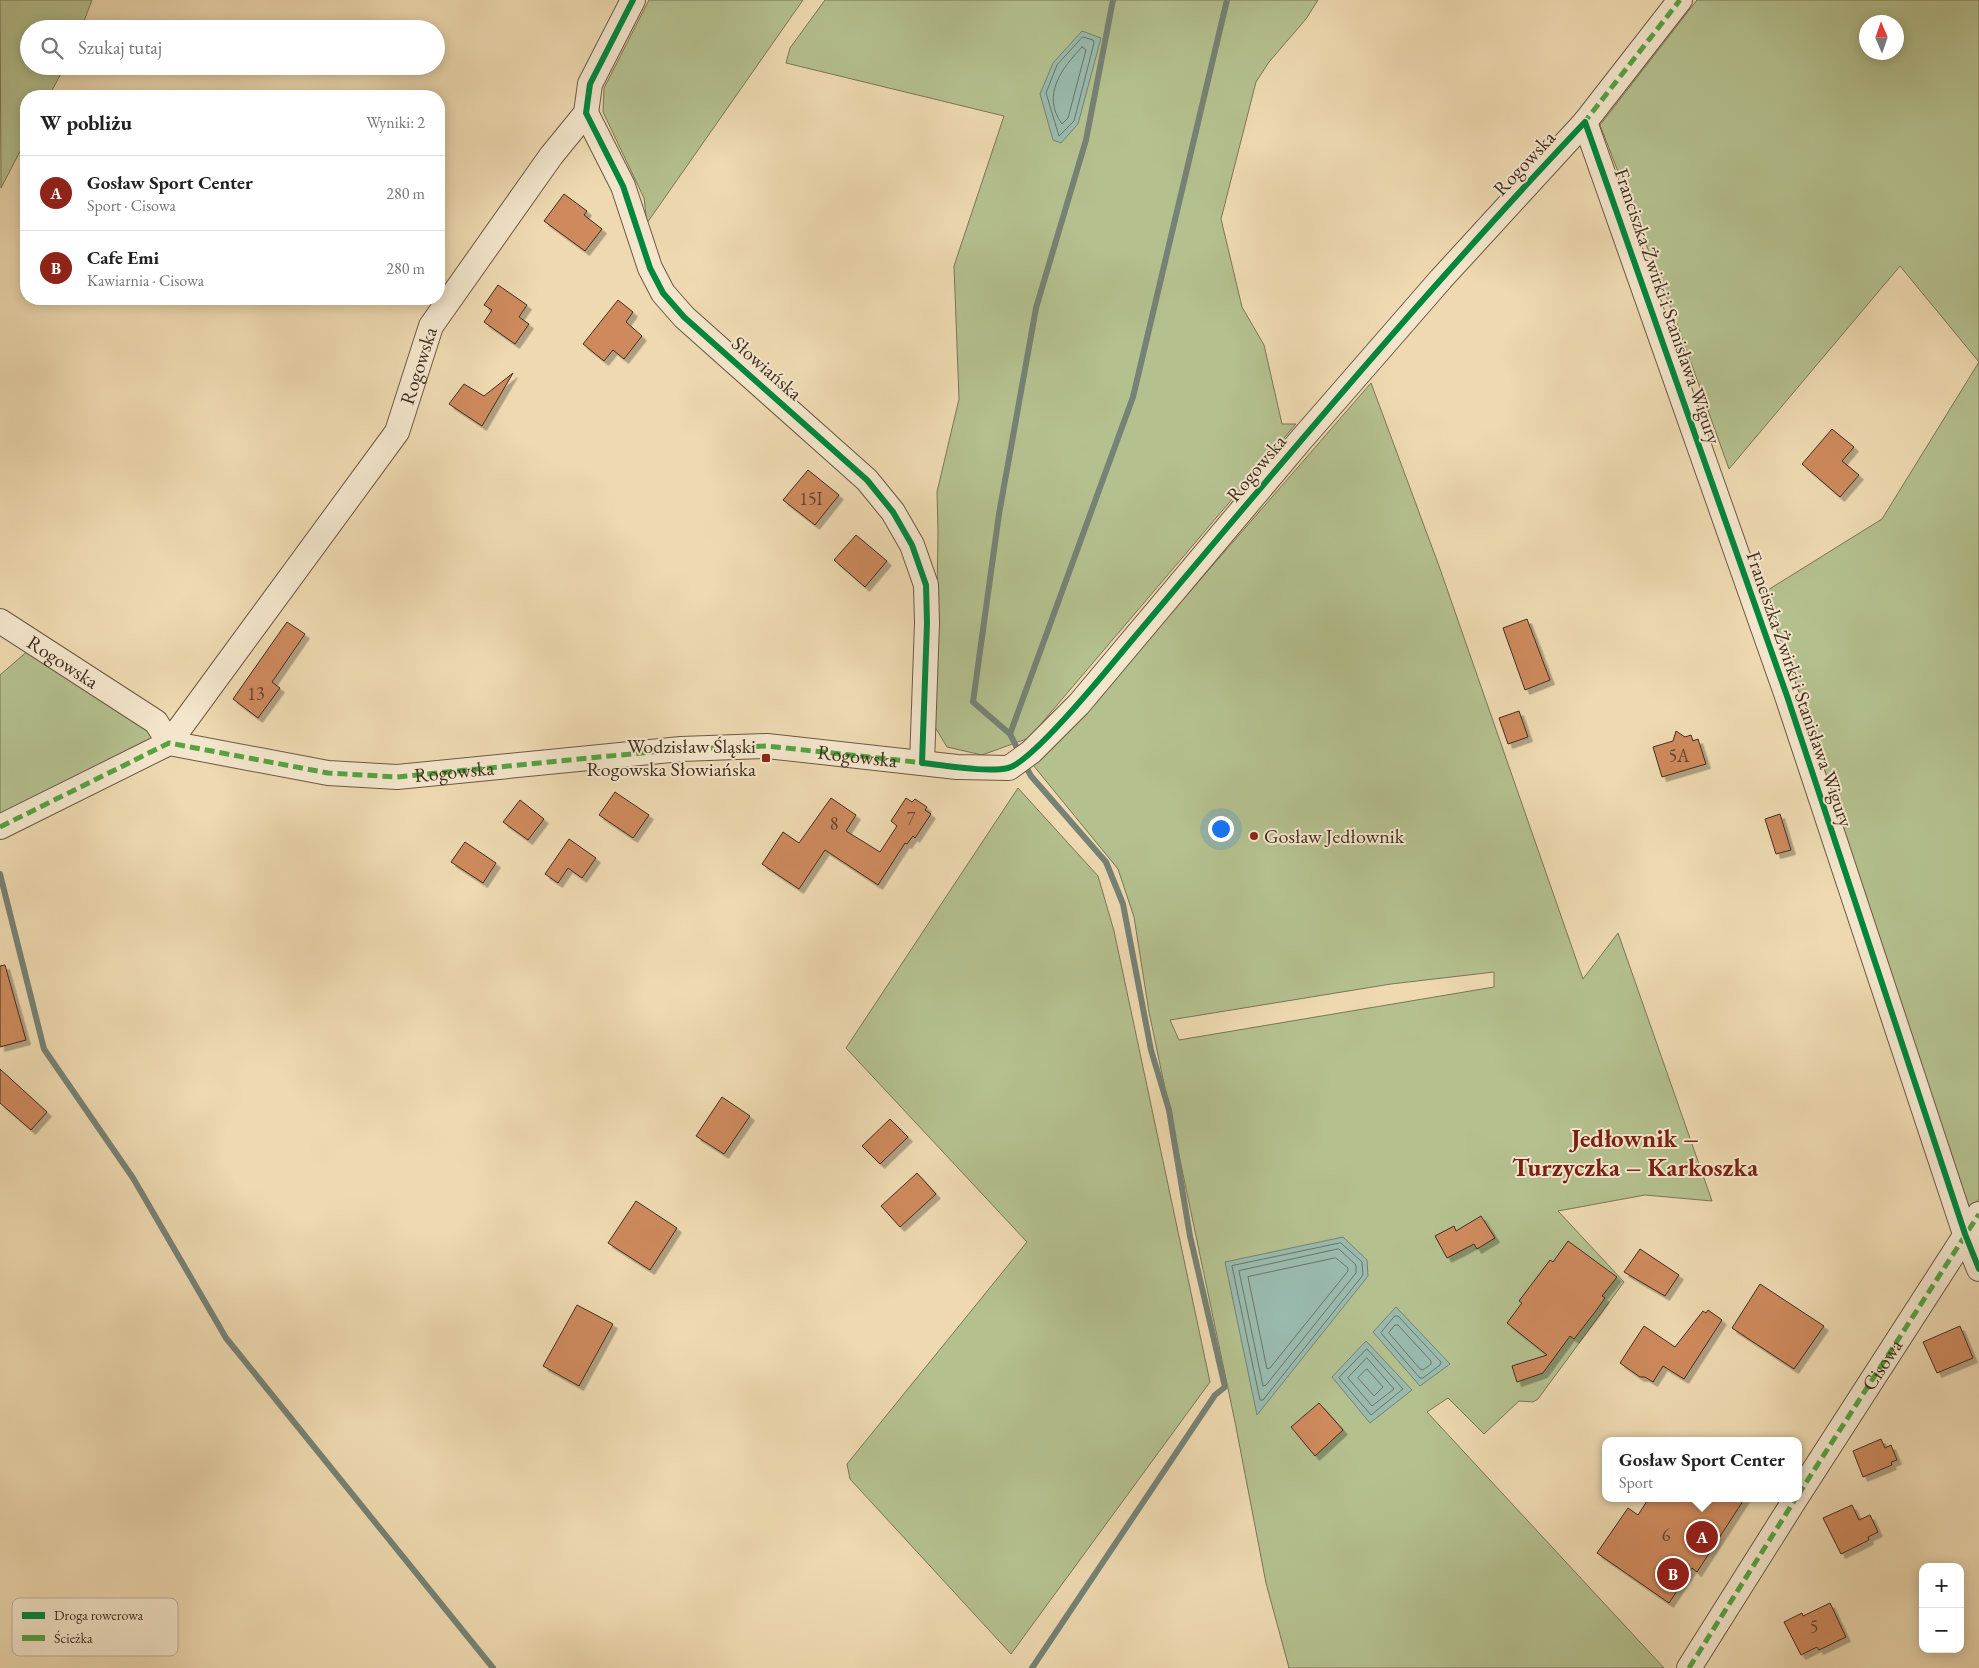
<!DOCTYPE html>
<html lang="pl">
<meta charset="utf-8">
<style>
body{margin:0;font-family:"EB Garamond",serif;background:#f2f2f2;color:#222}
.controls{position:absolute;right:15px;bottom:15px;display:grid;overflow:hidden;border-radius:10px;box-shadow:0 2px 12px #0003}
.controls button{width:45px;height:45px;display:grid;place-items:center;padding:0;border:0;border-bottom:1px solid #e0e0e0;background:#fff;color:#222;font:25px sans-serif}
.compass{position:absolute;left:1859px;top:15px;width:45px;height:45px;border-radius:50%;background:#fff;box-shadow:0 2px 12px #0003;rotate:358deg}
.you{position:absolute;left:1220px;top:828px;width:18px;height:18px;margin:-12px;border:4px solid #fff;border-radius:50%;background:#1a73e8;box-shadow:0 0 0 8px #1a73e833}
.badge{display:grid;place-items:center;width:32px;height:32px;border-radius:50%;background:#8f2418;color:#fff;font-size:16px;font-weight:700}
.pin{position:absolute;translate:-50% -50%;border:2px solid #fff;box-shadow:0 1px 5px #0006}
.popup{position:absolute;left:1602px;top:1437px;width:200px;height:65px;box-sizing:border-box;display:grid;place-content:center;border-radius:10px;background:#fff;filter:drop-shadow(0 1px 4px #0005);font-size:16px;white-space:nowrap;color:#767676}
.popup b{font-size:19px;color:#222}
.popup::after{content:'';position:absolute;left:50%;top:100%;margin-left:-10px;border:10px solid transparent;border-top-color:#fff}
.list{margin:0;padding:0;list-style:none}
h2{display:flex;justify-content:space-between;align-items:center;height:65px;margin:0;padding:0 20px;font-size:21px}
h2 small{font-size:16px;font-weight:400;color:#767676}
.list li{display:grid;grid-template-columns:32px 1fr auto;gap:15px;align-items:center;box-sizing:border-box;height:75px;padding:0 20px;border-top:1px solid #e0e0e0}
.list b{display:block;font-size:19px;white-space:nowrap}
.list p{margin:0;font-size:16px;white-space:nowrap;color:#767676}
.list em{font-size:16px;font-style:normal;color:#767676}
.icon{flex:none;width:28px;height:28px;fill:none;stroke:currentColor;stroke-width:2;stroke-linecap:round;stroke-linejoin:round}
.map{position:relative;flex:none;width:1979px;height:1668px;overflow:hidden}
.search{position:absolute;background:#fff;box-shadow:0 2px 12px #0003;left:20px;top:20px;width:425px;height:55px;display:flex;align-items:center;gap:12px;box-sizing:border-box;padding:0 18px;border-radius:28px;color:#767676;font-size:19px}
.panel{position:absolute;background:#fff;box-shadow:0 2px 12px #0003;left:20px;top:90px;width:425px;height:215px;border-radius:20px}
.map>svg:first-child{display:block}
.green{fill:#b4c08e;stroke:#7a7658;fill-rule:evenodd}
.water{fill:#99baad;stroke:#768275}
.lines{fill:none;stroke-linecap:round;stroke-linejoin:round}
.shore{stroke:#6d7467;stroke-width:1}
.stream{stroke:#768275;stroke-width:6}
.building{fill:#ce8a5d;stroke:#412d21;filter:url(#shadow)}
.minor-casing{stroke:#6c5845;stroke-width:26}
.minor{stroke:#f4e6cc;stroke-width:24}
.quiet{stroke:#55a441;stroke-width:5;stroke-dasharray:10 5;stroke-linecap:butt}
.cycleway-casing{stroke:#f4e6cc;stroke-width:9}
.cycleway{stroke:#00873e;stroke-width:6}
.poi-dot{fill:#8f2418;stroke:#f4e6cc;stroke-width:2}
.labels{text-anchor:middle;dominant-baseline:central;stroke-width:4;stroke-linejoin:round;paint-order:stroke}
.number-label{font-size:18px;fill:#644430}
.street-label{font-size:20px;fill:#412d21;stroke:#f4e6cc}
.poi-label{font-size:20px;fill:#412d21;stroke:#f4e6cc;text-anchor:end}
.district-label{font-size:25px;font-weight:bold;fill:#7a1f14;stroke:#f4e6cc}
.key{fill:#f4e6cc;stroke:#beae99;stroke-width:1}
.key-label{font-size:14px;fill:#412d21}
</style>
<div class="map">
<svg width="1979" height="1668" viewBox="0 0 1979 1668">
<defs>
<filter id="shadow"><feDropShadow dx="4.5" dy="4.5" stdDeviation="0" flood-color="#0004"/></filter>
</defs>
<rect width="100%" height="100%" fill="#eed9b0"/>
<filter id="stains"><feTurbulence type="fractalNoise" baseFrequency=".004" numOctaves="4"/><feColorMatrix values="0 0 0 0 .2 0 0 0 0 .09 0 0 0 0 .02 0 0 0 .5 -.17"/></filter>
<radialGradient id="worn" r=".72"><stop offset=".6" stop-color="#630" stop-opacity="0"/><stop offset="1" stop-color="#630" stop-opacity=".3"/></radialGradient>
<!-- green -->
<path class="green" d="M0,0H92L81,29H29V66H65L49,96H26V140L1,188Z
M649,0H803L647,223L644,198L603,112L604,88Z
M825,0H1318L1306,19L1269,62L1256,82L1221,219L1242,307L1264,345L1282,424H1296L1029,738L982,755L947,747L935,727L938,532L937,492L959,399L954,266L1004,116L786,63L790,48Z
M1697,0H1979V1199L1969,1213L1763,593L1882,519L1979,362L1900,266L1729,469L1680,332L1600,125ZM1866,22H1896V52H1866Z
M1371,383L1439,566L1583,979L1618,933L1712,1201L1645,1195L1558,1211L1624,1282L1538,1399L1533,1402L1519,1401L1484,1434L1448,1398L1427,1412L1664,1668H1289L1266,1583L1235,1422L1149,1012L1134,917L1118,869L1033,765L1081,717ZM1494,972V987L1179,1040L1170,1020L1391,984Z
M30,649L149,727L156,738L0,815V675Z
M1018,788L1098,876L1114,931L1210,1382L1011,1654L850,1479L847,1464L1027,1242L846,1048Z"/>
<!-- water -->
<path class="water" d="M1082,31L1101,38L1078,124L1061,143L1053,140L1040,94L1053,63Z
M1343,1237L1367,1260L1368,1276L1257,1415L1225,1262Z
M1396,1307L1450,1364L1420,1386L1373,1332Z
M1366,1341L1412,1390L1370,1423L1332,1377Z"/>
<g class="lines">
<!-- shore -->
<path class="shore" d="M1083,37L1093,40L1094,43L1074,121L1059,136L1046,93L1057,65Z
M1082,47L1086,50L1068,118L1062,124C1041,95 1062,68 1082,47Z
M1341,1243L1362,1262L1363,1275L1263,1400H1260L1232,1266Z
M1339,1249L1356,1265V1273L1266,1385L1263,1386L1239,1271Z
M1336,1258L1348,1268V1271L1270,1368L1267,1369L1248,1277Z
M1395,1316H1398L1441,1362L1440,1365L1423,1378H1420L1381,1333Z
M1395,1325H1398L1431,1361V1364L1423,1370L1420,1369L1389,1333Z
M1367,1349L1403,1389L1371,1415L1339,1378Z
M1367,1358L1394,1389L1372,1406L1348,1378Z
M1367,1369L1383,1387L1374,1396L1358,1378Z"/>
<!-- stream -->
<path class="stream" d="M1010,734L973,702L999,514L1036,308L1086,140L1113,0
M1020,754L1010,734L1133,397L1227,0
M1024,763L1031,776L1106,862L1123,904L1151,1050L1169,1110L1190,1236L1225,1387L1215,1395L1032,1668
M0,874L44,1049L133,1178L226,1338L493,1668"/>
</g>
<!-- building -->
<path class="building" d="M564,194L587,211L584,215L602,229L585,251L544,221Z
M498,285L527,305L519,317L529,324L515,344L484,322L492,310L484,305Z
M618,300L633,312L626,322L642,336L624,359L613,350L604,361L583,344Z
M513,373L482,426L449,404L464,384L484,396Z
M1832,429L1854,447L1842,461L1859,475L1840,497L1802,464Z
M808,470L839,495L815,525L783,500Z
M856,535L887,561L865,587L834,560Z
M1527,619L1550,680L1525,690L1503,628Z
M287,622L305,634L272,682L280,688L258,718L233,699Z
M1519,711L1528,737L1508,744L1499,718Z
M1676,731L1685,737L1691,735L1693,741L1698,739L1706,764L1662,777L1653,747L1673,741Z
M615,792L649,815L633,838L599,815Z
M831,798L856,815L846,831L880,852L897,826L891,821L906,798L912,802L915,799L927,807L925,810L931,814L915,838L913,836L907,844L905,843L878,885L825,850L799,889L762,864L783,832L799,843Z
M520,800L544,819L528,840L503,822Z
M1780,814L1791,850L1776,854L1765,819Z
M569,839L596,858L582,878L568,868L558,883L545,874Z
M465,842L496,863L483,883L451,862Z
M5,965L26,1040L0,1047V966Z
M0,1069L47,1112L31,1130L0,1103Z
M722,1097L750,1116L724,1154L696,1136Z
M890,1119L908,1137L880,1164L862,1146Z
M917,1173L936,1194L900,1227L881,1206Z
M636,1201L677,1228L650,1270L608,1243Z
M1481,1216L1495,1238L1477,1249L1474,1244L1447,1258L1435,1236L1454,1226L1456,1231Z
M1568,1241L1617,1277L1602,1296L1605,1298L1595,1312L1574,1339L1570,1336L1543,1373L1517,1382L1512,1366L1547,1355L1507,1323L1522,1303L1519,1301L1550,1260L1553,1262Z
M1640,1249L1679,1275L1665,1296L1624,1272Z
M1760,1284L1824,1326L1794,1369L1732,1328Z
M577,1305L613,1324L579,1386L543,1366Z
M1708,1310L1722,1320L1684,1379L1663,1366L1653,1382L1645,1377H1640L1620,1363L1644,1326L1675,1347L1703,1311L1706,1313Z
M1960,1326L1973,1358L1937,1373L1923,1342Z
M1319,1403L1343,1430L1315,1456L1291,1427Z
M1881,1439L1885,1448L1891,1445L1897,1460L1891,1462L1892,1465L1863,1477L1853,1451Z
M1649,1498H1745L1697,1572L1692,1568L1669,1603L1597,1553L1628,1508L1638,1515Z
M1852,1505L1859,1520L1870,1515L1878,1532L1868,1537L1869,1540L1841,1554L1823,1518Z
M1830,1603L1846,1637L1819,1650L1817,1647L1801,1655L1784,1622L1802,1613L1803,1616Z"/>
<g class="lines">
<defs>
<g id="minor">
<path d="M633,0L590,84L586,113L623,186L650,268L663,293L684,317L867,480L893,512L912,545L926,585L927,623L922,763"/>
<path d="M1585,122L1787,696L1965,1234L1979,1269"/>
<path id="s1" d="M0,621L156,722L169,743L328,773L397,777L681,749L767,746L957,767L1009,768L1031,752L1079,704L1300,441L1441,279L1585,122L1680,0"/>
<path id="s2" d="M0,827L169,743L397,432L431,326L551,156L586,113"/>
<path id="s3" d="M1798,1495L1979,1214"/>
<path d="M1689,1668L1796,1498"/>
</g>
</defs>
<!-- minor casing -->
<use href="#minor" class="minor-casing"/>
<!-- minor -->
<use href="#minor" class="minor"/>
<!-- quiet -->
<path class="quiet" d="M1583,124L1680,0
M0,827L169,743L328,773L397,777L681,749L767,746L925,763
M1798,1495L1979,1214
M1689,1668L1796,1498"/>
<defs>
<path id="cycleway" d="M633,0L590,84L586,113L623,186L650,268L663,293L684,317L867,480L893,512L912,545L926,585L927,623L922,763C944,765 987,773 1008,768C1032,762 1103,675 1122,652C1273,473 1424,292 1585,122L1787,696L1965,1234L1979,1269"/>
</defs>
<!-- cycleway casing -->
<use href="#cycleway" class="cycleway-casing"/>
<!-- cycleway -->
<use href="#cycleway" class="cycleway"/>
</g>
<!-- markers -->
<g class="poi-dot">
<rect x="761" y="753" width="10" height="10" rx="2.5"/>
<circle cx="1254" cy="836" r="5"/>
</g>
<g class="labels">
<!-- number labels -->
<g class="number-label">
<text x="811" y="498">15I</text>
<text x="256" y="693">13</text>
<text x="1679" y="755">5A</text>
<text x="911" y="818">7</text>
<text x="834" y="823">8</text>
<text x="1666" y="1534">6</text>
<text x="1814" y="1626">5</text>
</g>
<!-- street labels -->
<g class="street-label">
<text transform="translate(1524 163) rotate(-47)">Rogowska</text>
<text transform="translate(1668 306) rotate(71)">Franciszka Żwirki i Stanisława Wigury</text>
<text stroke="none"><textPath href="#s2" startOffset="644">Rogowska</textPath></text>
<text transform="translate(767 368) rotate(41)">Słowiańska</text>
<text transform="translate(1256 468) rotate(-50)">Rogowska</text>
<text stroke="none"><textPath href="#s1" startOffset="75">Rogowska</textPath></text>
<text transform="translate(1800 689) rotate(71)">Franciszka Żwirki i Stanisława Wigury</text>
<text stroke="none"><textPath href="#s1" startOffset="904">Rogowska</textPath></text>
<text stroke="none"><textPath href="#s1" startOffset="499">Rogowska</textPath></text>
<text stroke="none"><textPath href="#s3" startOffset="155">Cisowa</textPath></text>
</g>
<!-- poi labels -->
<g class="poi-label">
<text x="756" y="746">Wodzisław Śląski<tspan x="756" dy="23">Rogowska Słowiańska</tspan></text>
<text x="1264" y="836" text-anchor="start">Gosław Jedłownik</text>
</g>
<!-- district labels -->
<g class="district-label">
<text x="1635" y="1138">Jedłownik –<tspan x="1635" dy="29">Turzyczka – Karkoszka</tspan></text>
</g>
</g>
<!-- legend -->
<rect x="12" y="1598" width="166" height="58" rx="8" class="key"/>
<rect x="22" y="1612" width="23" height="7" fill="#00873e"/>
<rect x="22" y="1635" width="23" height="6" fill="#55a441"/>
<g class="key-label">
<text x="54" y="1620">Droga rowerowa</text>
<text x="54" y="1643">Ścieżka</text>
</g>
<rect width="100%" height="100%" filter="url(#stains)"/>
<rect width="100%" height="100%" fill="url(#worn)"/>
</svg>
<div class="controls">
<button>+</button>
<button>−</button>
</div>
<svg class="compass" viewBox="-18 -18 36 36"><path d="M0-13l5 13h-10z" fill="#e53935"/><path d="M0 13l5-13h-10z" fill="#767676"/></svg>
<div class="you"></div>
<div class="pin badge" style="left:1702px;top:1537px">A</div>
<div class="popup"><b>Gosław Sport Center</b>Sport</div>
<div class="pin badge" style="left:1673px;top:1574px">B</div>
<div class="search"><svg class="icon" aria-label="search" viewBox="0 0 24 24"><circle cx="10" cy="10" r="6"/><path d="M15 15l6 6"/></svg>Szukaj tutaj</div>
<section class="panel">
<h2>W pobliżu<small>Wyniki: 2</small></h2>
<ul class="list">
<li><span class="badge">A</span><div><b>Gosław Sport Center</b><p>Sport · Cisowa</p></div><em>280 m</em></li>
<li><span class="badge">B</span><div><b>Cafe Emi</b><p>Kawiarnia · Cisowa</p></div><em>280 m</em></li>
</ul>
</section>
</div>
